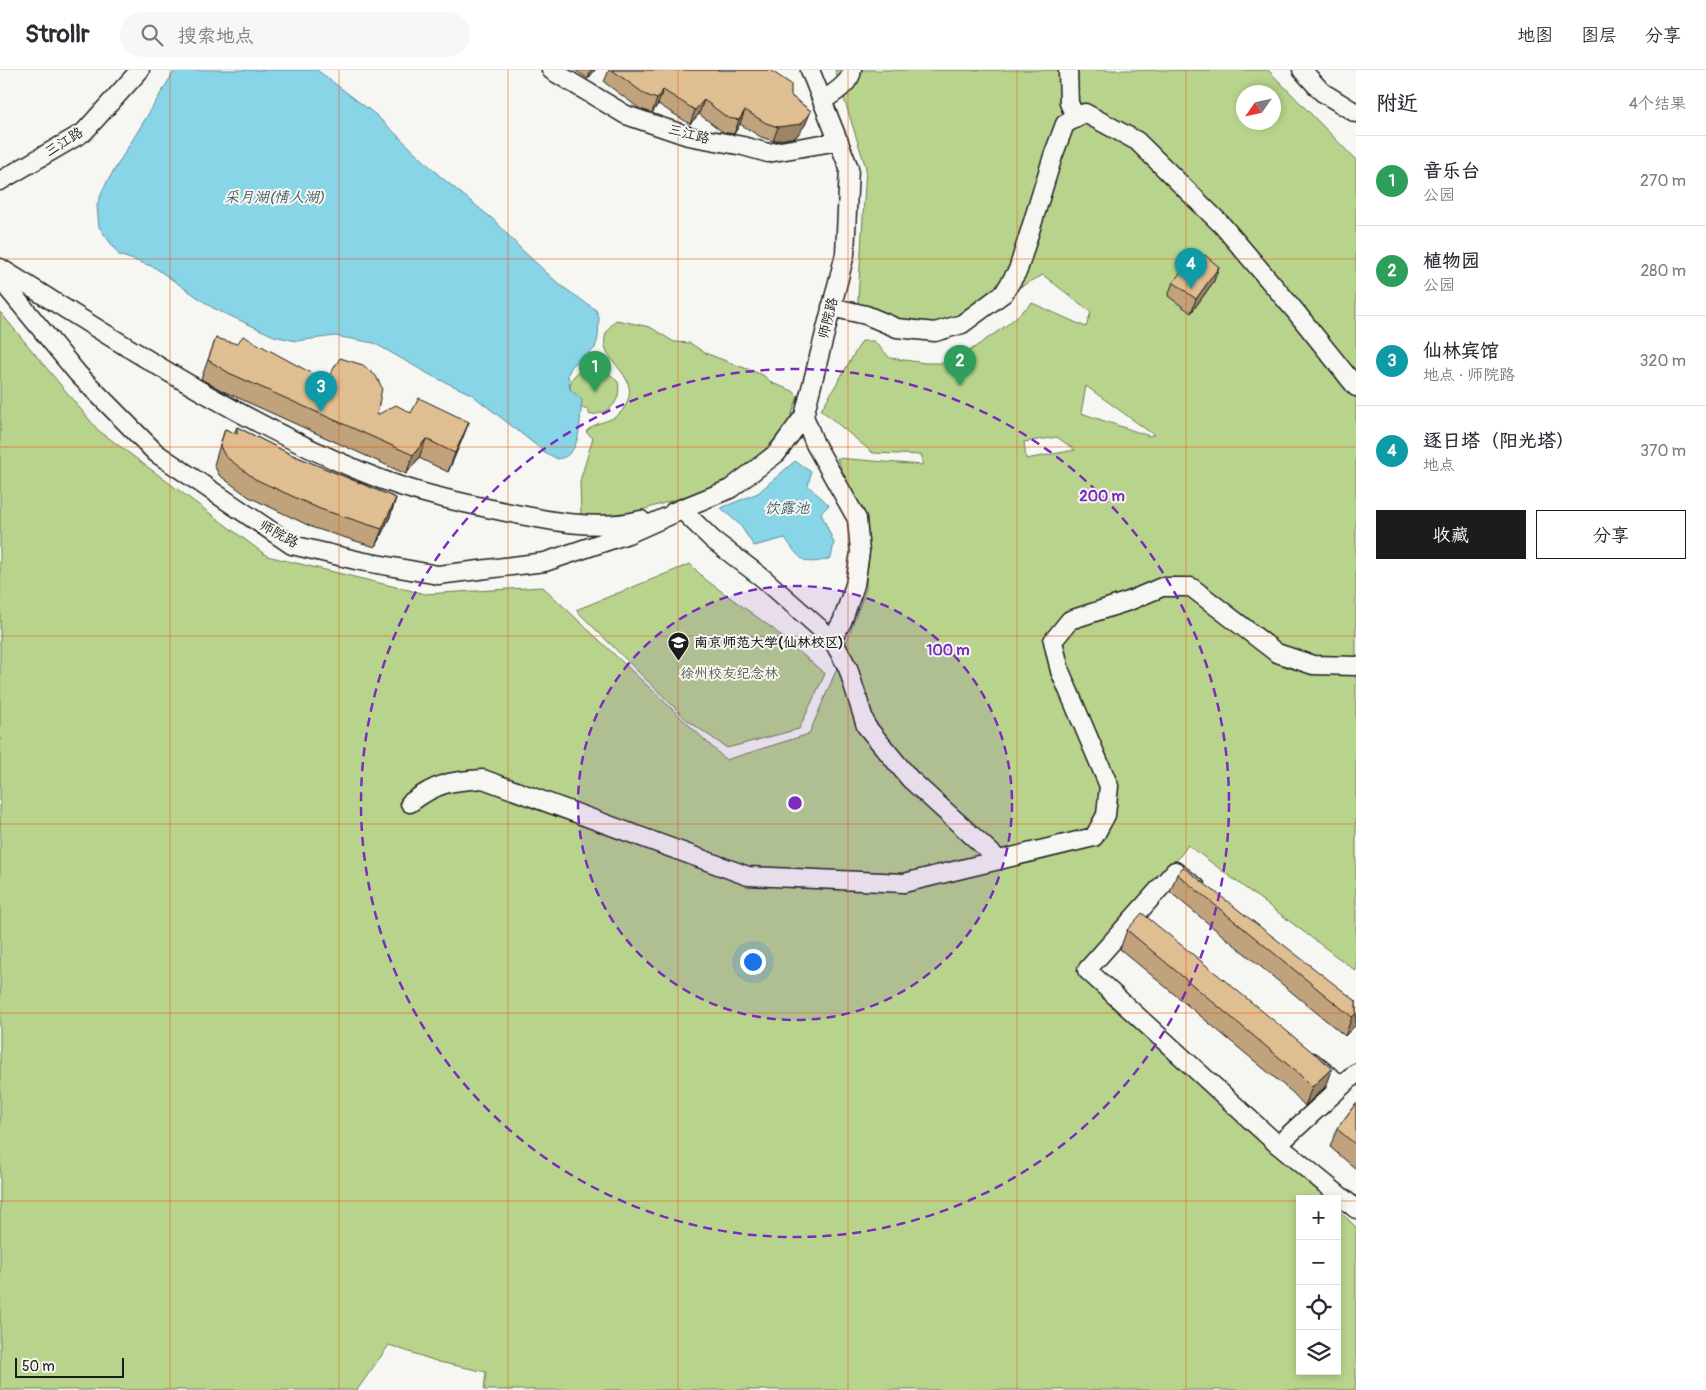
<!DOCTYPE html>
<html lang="zh">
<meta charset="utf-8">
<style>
body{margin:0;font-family:Pangolin,"LXGW WenKai TC",sans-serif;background:#f7f7f7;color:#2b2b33}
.controls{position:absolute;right:15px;bottom:15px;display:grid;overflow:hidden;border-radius:0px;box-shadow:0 2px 8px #0003}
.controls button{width:45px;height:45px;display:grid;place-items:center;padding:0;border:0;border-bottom:1px solid #e1e1e2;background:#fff;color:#2b2b33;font:25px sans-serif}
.compass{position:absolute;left:1236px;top:15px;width:45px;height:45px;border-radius:50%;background:#fff;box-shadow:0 2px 8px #0003;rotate:236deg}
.scale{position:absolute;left:15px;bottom:12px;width:109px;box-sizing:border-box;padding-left:5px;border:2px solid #1c1c1c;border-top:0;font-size:14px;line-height:18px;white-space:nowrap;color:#1c1c1c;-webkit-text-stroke:4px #f6f6f2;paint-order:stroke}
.you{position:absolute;left:752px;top:891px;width:18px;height:18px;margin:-12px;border:4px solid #fff;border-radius:50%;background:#1a73e8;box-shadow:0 0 0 8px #1a73e833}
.badge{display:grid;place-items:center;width:32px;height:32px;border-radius:50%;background:#1c1c1c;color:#fff;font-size:16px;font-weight:700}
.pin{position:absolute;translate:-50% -41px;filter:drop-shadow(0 1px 2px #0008)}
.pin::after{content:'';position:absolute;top:26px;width:18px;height:15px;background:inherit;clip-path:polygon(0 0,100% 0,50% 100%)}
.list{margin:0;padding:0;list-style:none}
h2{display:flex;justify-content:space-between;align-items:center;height:65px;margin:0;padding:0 20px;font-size:21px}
h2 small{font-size:16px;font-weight:400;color:#7c7c81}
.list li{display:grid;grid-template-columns:32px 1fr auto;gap:15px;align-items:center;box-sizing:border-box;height:90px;padding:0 20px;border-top:1px solid #e1e1e2}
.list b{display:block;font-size:19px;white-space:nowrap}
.list p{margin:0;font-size:16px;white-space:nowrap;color:#7c7c81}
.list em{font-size:16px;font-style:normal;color:#7c7c81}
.actions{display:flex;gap:10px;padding:15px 20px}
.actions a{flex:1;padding:11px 0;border:1px solid #1c1c1c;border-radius:0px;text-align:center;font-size:18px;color:#1c1c1c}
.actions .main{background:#1c1c1c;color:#fff}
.icon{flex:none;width:28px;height:28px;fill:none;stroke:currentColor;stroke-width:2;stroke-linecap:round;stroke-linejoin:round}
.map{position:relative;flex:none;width:1356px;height:1320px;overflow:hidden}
header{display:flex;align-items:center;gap:30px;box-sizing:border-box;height:70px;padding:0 25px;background:#fff;border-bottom:1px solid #e1e1e2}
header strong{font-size:24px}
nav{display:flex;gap:28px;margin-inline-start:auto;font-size:18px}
.search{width:350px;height:45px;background:#f7f7f7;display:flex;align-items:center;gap:12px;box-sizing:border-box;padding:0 18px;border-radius:28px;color:#7c7c81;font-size:19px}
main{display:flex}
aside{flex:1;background:#fff}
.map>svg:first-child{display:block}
.green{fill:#b8d48c;stroke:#6a7854;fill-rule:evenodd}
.water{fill:#89d5e8;stroke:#5d8b96}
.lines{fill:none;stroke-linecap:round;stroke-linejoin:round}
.minor-casing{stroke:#1c1c1c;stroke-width:21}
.minor{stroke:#f6f6f2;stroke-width:18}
.wall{fill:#c0a37d;stroke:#1c1c1c}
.shaded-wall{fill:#9c8566;stroke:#1c1c1c}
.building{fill:#dfbe91;stroke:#1c1c1c}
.grid{fill:none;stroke:#e8590c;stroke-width:1;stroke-opacity:0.55}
.ring{fill:none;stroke:#7b2cbf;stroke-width:2.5;stroke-dasharray:9 6}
.labels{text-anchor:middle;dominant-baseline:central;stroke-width:4;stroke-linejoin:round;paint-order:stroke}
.street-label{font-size:14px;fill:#1c1c1c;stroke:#f6f6f2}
.poi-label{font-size:14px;font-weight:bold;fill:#1c1c1c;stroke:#f6f6f2;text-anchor:start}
.park-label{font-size:14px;fill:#535c43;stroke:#f6f6f2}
.water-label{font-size:15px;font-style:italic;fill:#425d63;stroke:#f6f6f2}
.centre{fill:#7b2cbf;stroke:#f6f6f2;stroke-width:2.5}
.ring-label{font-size:15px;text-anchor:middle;font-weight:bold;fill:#7b2cbf;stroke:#f6f6f2;stroke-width:4;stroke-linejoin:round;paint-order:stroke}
</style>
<header>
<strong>Strollr</strong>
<div class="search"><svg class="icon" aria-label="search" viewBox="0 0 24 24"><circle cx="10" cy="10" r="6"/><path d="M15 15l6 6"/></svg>搜索地点</div>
<nav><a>地图</a><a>图层</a><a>分享</a></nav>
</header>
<main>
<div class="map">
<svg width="1356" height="1320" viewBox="0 0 1356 1320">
<rect width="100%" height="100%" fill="#f6f6f2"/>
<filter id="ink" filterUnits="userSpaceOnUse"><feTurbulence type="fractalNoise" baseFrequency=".02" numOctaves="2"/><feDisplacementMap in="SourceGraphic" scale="10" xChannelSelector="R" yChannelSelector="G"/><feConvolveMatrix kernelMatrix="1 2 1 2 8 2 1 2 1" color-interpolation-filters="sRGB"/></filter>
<g filter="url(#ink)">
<!-- green -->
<path class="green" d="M835,0H1268L1356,90V901L1188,775L1092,906L1326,1129H1300V1301H1337V1139L1356,1157V1320H484L486,1302L439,1292L389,1275L357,1320H0V242L98,360L267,486L425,524L543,517L726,690L809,664L835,603L866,519L868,460L837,388L922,395V385L873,383L821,340L862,271H874L890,288L925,293H952L1007,255L1032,233L1086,257L1091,242L1043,205L947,255L857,246L866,98ZM1244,22H1274V52H1244ZM1086,316L1154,365L1149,366L1081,343ZM1057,367L1075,380L1026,389L1024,372Z
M616,250L650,257L674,272L690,273L705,283L763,305L772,313L793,321L798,326L788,354L763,382L732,407L699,422L623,446L581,445L580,411L593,368L586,362C597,349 614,354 624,338C649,299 578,288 616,250Z
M601,295L618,312C622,332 610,343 590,345L588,340C580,338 577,335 573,328C563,305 582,298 601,295Z
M690,494L706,510L772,558L825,604L799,659L727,678L687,650L576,540Z"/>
<!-- water -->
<path class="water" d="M175,0H317L376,45L441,107L495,151L521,179L560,215L596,240L599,248L598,268L595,278L572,296L568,304L570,319L582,330C579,349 583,385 558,389L546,383L471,324L432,306L374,273L335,266L296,271L274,266L213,238L154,197L119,185L99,157L97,135L104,117Z
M795,391L811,402L808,416L829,435L821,443L834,473L831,488C803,497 801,490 785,468L754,476L740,455L721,438L758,423Z"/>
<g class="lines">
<defs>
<path id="minor" d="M551,0L626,45L688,66L743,76L768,83L839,71
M1068,0L1069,33L1076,48
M1302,0L1322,22L1356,43
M822,31C833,24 851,13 852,0
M0,111L84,62L140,0
M0,198L9,220L78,304L156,383L292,475L360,491L438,505L545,492L628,464L682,440L713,470L764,509L832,569L848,598L866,656L910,709L999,790
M0,198C118,271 236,350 365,403C410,422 458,432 506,442C549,451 598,461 641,450
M831,237L866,245L897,258L935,262L962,254L1004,223L1018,200L1053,86L1065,54L1085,43L1137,71L1222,155L1296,242L1356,317
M804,346L815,374L857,449L860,482L855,515L842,552L832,569
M673,442L730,419L777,383L804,346L845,184L849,98L810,0
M410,733C437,713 450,711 483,709L748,806L904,813L1094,767L1106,745L1109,716L1060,601L1053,571L1070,550L1129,531L1162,517H1191L1277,583L1313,595L1356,596
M1196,817L1175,801L1087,900L1278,1075
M1312,992L1340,1015
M1356,1003L1278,1075L1356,1139"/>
</defs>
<!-- minor casing -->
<use href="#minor" class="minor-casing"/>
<!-- minor -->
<use href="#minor" class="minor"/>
</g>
<!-- wall -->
<path class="wall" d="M575,0H595L588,9Z
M609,0H770L791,26L811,41L805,55L796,67L773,71L761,67L740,54L734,64L723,62L699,44L690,54L658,34L652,43L640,39L604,12Z
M1198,195L1214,211L1191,243L1168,226L1173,212Z
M216,268L377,345L411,343L469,352L448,402L419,388L406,404L223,321L201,309Z
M237,357L290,384L396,428L390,447L375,477L314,458L249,427L219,405L214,395L219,378L225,359L234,363Z
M1177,804L1356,931V955L1345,966L1170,822Z
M1127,860L1325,1017L1305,1036L1293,1023L1120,879Z
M1356,1033V1099L1330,1077L1337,1059Z"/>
<!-- shaded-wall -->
<path class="shaded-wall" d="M591,0H595L588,9Z
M663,20L658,34L652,43L657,29Z
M704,30L699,44L690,54L695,40Z
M745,40L740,54L734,64L739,50Z
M811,41L805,55L796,67L773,71L778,57Z
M1219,197L1214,211L1191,243L1196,229Z
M469,352L462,370L448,402L455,383Z
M426,369L419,388L406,404L413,385Z
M396,428L390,447L375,477L382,459Z
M1356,943V955L1345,966L1352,947Z
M1332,998L1325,1017L1305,1036L1312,1017Z"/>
<!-- building -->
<path class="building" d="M612,0H770L791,14V26L811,41L801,54L778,57L766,53L745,40L739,50L728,48L704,30L695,40L663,20L657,29L646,25Z
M1205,185L1219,197L1196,229L1173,212L1191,189L1198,195Z
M243,266L326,311L340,288L363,295L376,306L382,318L377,345L396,335L411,343L419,328L469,352L455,383L426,369L413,385L229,303L208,290L216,268L237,274Z
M237,357L290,384L396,428L382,459L320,439L255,409L225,386L220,376L225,359L237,364Z
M1183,797L1356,931V943L1352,947L1177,804Z
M1142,843L1332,998L1312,1017L1299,1004L1127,860Z
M1356,1033V1075L1337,1059Z"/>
</g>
<!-- grid -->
<path class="grid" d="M170,0V1320M339,0V1320M508,0V1320M678,0V1320M848,0V1320M1017,0V1320M1186,0V1320M0,189H1356M0,377H1356M0,566H1356M0,754H1356M0,943H1356M0,1131H1300M1337,1131H1356"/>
<!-- distance rings -->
<circle cx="795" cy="733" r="217" fill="#7b2cbf" fill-opacity=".12"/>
<g class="ring">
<circle cx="795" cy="733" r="217"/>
<circle cx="795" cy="733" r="434"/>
</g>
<!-- icons -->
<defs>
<symbol id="university-pin" viewBox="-11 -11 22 30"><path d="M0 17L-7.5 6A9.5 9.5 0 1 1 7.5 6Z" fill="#1c1c1c" stroke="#f6f6f2"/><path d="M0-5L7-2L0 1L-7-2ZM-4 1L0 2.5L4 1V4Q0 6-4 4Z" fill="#fff"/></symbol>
</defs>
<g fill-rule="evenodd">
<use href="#university-pin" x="666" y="560" width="25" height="34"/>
</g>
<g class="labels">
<!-- street labels -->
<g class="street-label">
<text transform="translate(689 64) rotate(14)">三江路</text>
<text transform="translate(64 72) rotate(-32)">三江路</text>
<text transform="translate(828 248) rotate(-76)">师院路</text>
<text transform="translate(279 464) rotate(29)">师院路</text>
</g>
<!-- poi labels -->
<g class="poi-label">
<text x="694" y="572">南京师范大学(仙林校区)</text>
</g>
<!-- park labels -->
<g class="park-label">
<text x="729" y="603">徐州校友纪念林</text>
</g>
<!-- water labels -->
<g class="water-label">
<text x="274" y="127">采月湖(情人湖)</text>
<text x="787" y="438">饮露池</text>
</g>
</g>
<circle cx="795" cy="733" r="8" class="centre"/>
<g class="ring-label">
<text x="1102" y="431">200 m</text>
<text x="948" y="585">100 m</text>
</g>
</svg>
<div class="controls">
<button>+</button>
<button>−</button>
<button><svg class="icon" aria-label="locate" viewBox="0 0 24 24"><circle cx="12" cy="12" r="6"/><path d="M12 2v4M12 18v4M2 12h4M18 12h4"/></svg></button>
<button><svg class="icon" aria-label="layers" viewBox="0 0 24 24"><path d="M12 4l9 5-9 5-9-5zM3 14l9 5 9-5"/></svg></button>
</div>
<svg class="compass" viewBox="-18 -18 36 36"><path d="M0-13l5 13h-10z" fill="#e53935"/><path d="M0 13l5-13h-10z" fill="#7c7c81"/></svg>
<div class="scale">50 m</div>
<div class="you"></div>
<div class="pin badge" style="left:595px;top:322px;background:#2e9e5b">1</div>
<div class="pin badge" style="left:960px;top:316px;background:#2e9e5b">2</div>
<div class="pin badge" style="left:321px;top:342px;background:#0f9aa8">3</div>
<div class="pin badge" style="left:1191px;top:219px;background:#0f9aa8">4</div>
</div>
<aside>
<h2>附近<small>4个结果</small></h2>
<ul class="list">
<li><span class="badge" style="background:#2e9e5b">1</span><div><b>音乐台</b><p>公园</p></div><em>270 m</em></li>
<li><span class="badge" style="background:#2e9e5b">2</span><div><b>植物园</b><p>公园</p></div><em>280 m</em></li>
<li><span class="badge" style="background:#0f9aa8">3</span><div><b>仙林宾馆</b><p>地点 · 师院路</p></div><em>320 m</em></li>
<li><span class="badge" style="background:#0f9aa8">4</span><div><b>逐日塔（阳光塔）</b><p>地点</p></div><em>370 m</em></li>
</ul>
<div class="actions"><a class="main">收藏</a><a>分享</a></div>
</aside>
</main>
